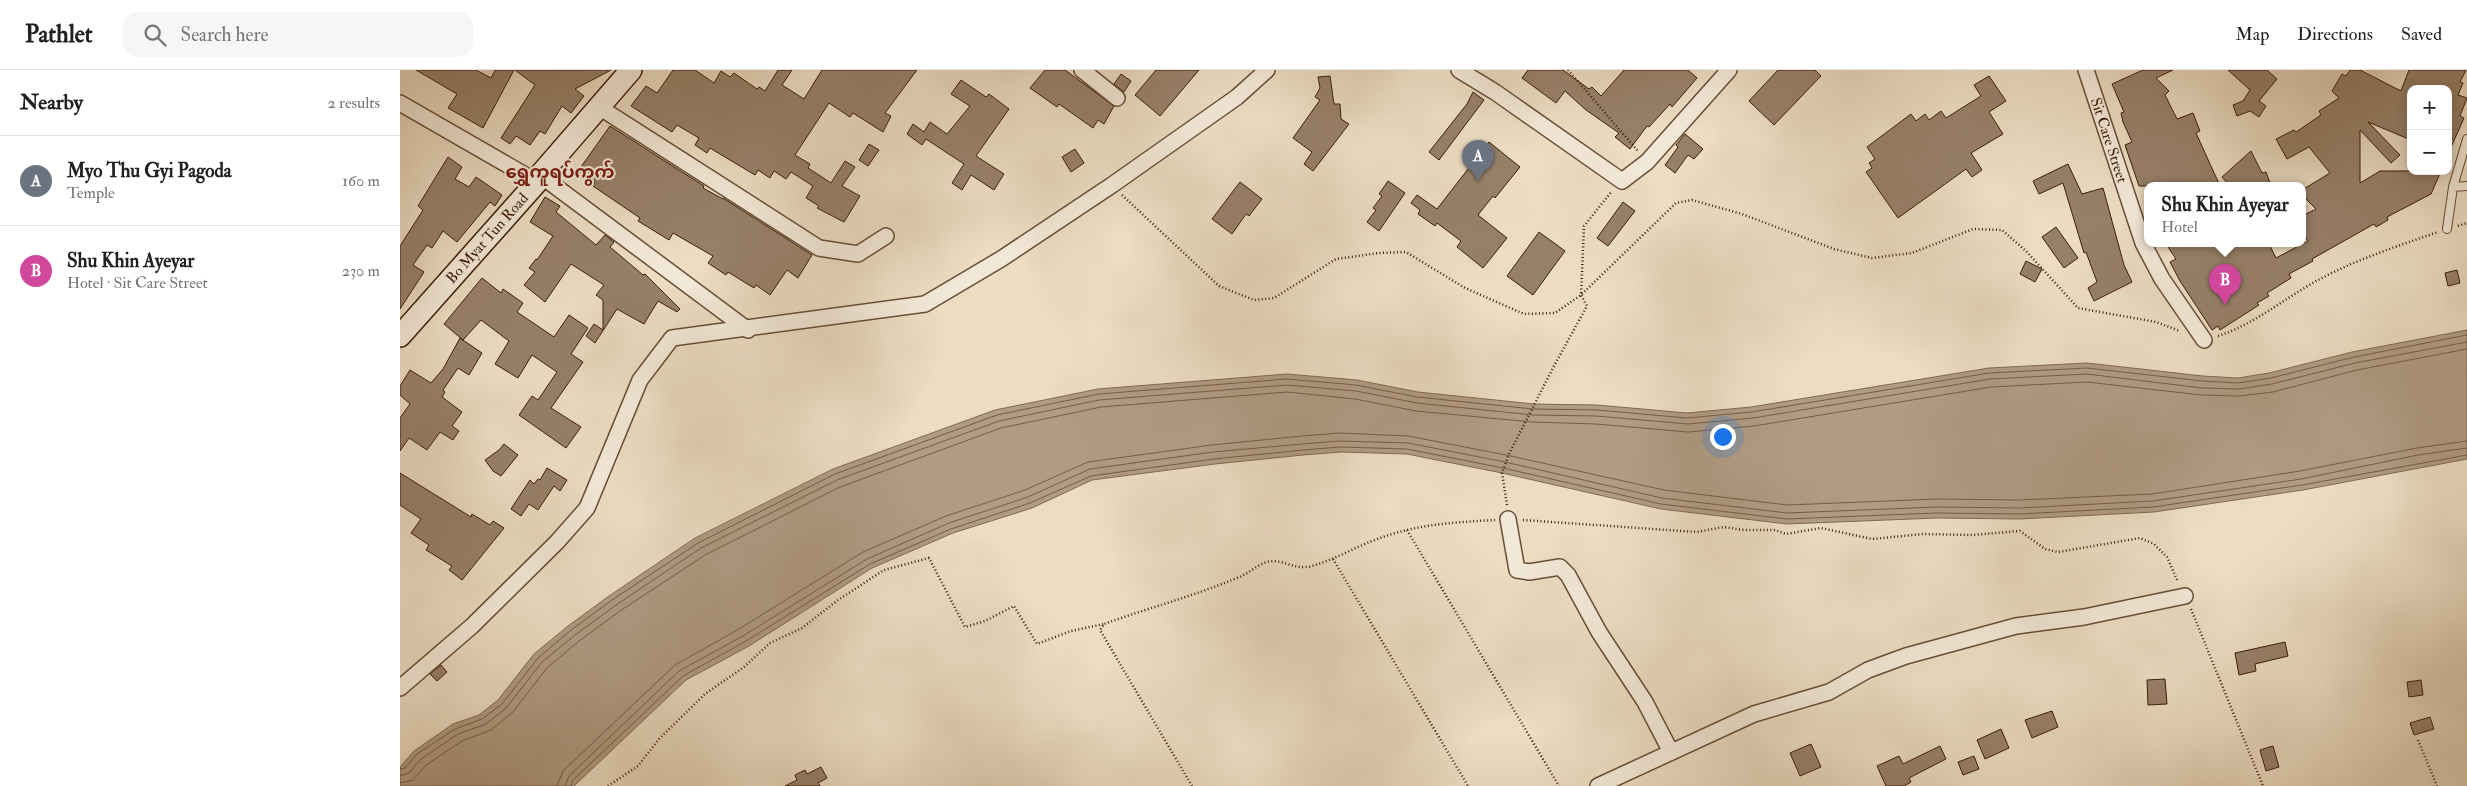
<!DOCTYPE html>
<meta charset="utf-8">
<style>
body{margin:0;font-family:"IM FELL Double Pica","Noto Sans Myanmar",serif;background:#f6f6f6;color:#202124}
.controls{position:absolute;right:15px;top:15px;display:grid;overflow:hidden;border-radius:10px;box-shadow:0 2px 12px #0003}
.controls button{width:45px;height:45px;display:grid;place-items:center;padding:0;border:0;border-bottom:1px solid #e0e0e0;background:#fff;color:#202124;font:25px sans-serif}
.you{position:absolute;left:1322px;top:366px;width:18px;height:18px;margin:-12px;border:4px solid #fff;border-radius:50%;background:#1a73e8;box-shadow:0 0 0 8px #1a73e833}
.badge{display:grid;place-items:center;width:32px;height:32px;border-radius:50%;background:#8f2418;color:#fff;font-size:16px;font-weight:700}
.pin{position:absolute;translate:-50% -41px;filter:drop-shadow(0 1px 2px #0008)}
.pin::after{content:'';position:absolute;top:26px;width:18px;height:15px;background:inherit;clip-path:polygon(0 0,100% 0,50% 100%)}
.popup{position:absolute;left:1744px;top:112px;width:162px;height:65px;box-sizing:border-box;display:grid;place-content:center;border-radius:10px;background:#fff;filter:drop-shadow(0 1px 4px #0005);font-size:16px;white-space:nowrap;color:#757577}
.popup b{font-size:19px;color:#202124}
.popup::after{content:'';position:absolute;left:50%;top:100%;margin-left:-10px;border:10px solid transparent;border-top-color:#fff}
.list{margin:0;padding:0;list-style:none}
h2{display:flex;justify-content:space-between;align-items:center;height:65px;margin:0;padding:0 20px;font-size:21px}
h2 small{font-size:16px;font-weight:400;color:#757577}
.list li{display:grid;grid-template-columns:32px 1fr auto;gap:15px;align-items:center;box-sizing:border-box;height:90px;padding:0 20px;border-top:1px solid #e0e0e0}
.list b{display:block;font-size:19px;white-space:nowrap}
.list p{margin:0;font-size:16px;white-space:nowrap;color:#757577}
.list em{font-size:16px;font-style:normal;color:#757577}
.icon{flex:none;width:28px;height:28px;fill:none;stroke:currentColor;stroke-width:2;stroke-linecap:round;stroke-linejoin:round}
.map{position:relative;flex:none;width:2067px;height:716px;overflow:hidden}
header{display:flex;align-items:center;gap:30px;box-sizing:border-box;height:70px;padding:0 25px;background:#fff;border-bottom:1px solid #e0e0e0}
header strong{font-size:24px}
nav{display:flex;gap:28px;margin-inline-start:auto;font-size:18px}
.search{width:350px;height:45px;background:#f6f6f6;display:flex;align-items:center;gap:12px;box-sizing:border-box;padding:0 18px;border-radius:15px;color:#757577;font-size:19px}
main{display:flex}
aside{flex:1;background:#fff}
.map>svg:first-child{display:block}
.water{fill:#b09b83;stroke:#826952}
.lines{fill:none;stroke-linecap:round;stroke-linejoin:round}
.shore{stroke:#765c46;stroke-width:1}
.building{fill:#978069;stroke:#3c1d08}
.service-casing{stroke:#684d36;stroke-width:10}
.minor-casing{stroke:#684d36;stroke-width:18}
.secondary-casing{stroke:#3c1d08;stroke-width:24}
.path{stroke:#3c1d08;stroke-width:2.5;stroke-dasharray:1 2.5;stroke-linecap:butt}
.service{stroke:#f2e8d7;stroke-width:8}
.minor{stroke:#f2e8d7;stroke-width:15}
.secondary{stroke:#f2e8d7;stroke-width:21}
.labels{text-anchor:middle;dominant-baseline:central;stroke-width:4;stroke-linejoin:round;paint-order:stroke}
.street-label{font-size:15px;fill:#3c1d08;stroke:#f2e8d7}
.quarter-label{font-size:18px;font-weight:bold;fill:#7a1f14;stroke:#f2e8d7}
</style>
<header>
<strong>Pathlet</strong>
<div class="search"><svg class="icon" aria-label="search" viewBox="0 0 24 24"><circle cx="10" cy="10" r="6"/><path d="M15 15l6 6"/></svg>Search here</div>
<nav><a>Map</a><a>Directions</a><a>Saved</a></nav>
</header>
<main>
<aside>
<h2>Nearby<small>2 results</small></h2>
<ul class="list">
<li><span class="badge" style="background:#6b7280">A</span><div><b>Myo Thu Gyi Pagoda</b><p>Temple</p></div><em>160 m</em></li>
<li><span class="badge" style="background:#d1479c">B</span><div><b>Shu Khin Ayeyar</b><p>Hotel · Sit Care Street</p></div><em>230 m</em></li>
</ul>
</aside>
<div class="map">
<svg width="2067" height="716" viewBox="0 0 2067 716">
<rect width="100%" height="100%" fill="#ebdcc2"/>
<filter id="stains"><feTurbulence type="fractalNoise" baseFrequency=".004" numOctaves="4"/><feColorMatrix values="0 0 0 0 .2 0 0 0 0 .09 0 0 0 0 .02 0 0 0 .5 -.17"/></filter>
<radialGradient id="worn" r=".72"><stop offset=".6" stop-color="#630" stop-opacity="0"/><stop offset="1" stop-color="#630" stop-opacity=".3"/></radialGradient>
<!-- water -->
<path class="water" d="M2067,260V389L1903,420L1754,442L1620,449L1537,448L1387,454L1261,439L1102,403L1007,384L941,382L903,385L815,394L692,410L632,438L553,463L472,498L349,576L286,610L174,716H0V697L14,681L53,654L79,645L98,630L134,584L168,556L209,526L295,468L433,399L595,340L698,319L887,304L957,310L1018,322L1134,334L1197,335L1287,343L1351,337L1589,298L1687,293L1803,306L1838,308L1869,303L1952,282Z"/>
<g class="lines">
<!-- shore -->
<path class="shore" d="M0,699L5,698L17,684L55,659L82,649L102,634L138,588L171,560L212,530L298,473L435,404L597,345L699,324L887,309L956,315L1017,327L1133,339L1197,340L1287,348L1352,342L1589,303L1687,298L1802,311L1838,313L1871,308L1954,287L2067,265
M0,706L9,703L21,689L58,664L86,654L106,638L142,592L175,565L216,535L301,478L437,410L599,351L699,330L887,315L956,321L1017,333L1133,345L1196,346L1288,354L1353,348L1590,309L1687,304L1802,318L1839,319L1872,314L1955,293L2067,272
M0,713L13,710L26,695L62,671L91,660L112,643L147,598L179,571L220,541L305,485L440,417L601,358L701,337L887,322L955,329L1016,341L1132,352L1196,354L1288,362L1354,356L1591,317L1687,312L1801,325L1839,326L1873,322L1957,300L2067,279
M157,716L163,701L275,595L339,559L463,482L546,446L625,420L688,392L812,375L902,366L940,363L1008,366L1106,385L1264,420L1387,435L1537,429L1620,430L1752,424L1900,401L2017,378L2067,371
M165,716L169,706L279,601L343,566L467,489L549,453L628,427L690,399L813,382L902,374L940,371L1008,373L1105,392L1262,428L1387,443L1537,437L1620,438L1753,431L1901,409L2018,385L2067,378
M171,716L173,710L283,606L346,571L470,494L551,459L630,433L691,406L814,389L903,380L940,377L1007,379L1103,398L1261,434L1387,449L1537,443L1620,444L1753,437L1902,415L2067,385"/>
</g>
<!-- building -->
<path class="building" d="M16,0H76L91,8L95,0H114L83,58L48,38L57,24Z
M115,0H211L175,19L184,26L171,43L162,36L145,64L140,61L130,75L116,66L110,74L101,68L135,15Z
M273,0H295L314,13L321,1L330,7L334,3L357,19L359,17L365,21L378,0H392L382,15L404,29L422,0H517L485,43L491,46L483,62L453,43L450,47L429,33L395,85L410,94L408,98L431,113L445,91L455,97L442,116L460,126L444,152L417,138L419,136L406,128L413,116L391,102L386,109L374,101L370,108L358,100L355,105L310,78L307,83L295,75L299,68L277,55L272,62L231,36L246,16L257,23Z
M645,0H665L714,36L704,54L698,50L693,58L659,34L657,37L630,18Z
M756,0H799L760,46L735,25Z
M1128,0H1163L1189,19L1192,17L1201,26L1224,0H1288L1297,8L1272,37L1270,34L1249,57L1247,56L1230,79L1215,67L1219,63L1186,40L1165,21L1156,33L1122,8Z
M1378,0H1415L1421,6L1374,55L1349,31Z
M1743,0H1773L1756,8L1769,21L1765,25L1777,49L1793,43L1800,61L1796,63L1820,116H1739L1725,75L1732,72L1723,52L1721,43L1724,42L1712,14Z
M1828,0H1867L1877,9L1859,31L1866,36L1859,47L1850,41L1837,46L1833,35L1843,31L1850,20Z
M1950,0H1960L2001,21L2009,0H2066L2060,12L2063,13L2058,25L2067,28L2060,46L2064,48L2048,84V19H2011V70L1968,52L2000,85L1991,93L1960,60V113L1980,101H2041L2031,124L1987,147L1988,150L1976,157L1974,154L1912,189L1913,191L1889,204L1891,208L1867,223L1869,226L1857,233L1859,235L1820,260L1818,256L1812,260L1780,211L1770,192L1776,189L1766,174H1869L1876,188L1908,171L1902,162V146L1916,139L1902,125V120L1930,103L1909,77L1887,89L1876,69L1894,60L1896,62L1921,45L1919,41L1939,28L1932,21L1942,4L1946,6Z
M721,4L731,11L724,22L714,14Z
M930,6L934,34H940L941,49L949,54L913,101L904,94L912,82L893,68L920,30L915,27L920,18L918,7Z
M1589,6L1606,31L1589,42L1603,64L1571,83L1582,100L1572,107L1566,99L1498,148L1466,102L1472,98L1469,93L1475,89L1467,77L1511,44L1516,51L1525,44L1529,50L1541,41L1546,48L1581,26L1574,15Z
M561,10L586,27L589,24L609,39L576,86L604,104L594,120L571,105L562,120L552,113L564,94L526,69L522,75L507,64L513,54L524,62L530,52L547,64L570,36L551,24Z
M1073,22L1084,30L1039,90L1029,82L1067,34Z
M210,56L304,116L303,118L323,129V128L412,185L398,208L387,200L370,225L356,215L354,218L328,202L326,205L308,193L313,186L273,163L269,170L238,151L240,148L193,116L195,112L178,101Z
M1285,64L1303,79L1294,89L1288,85L1275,103L1265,95L1278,77L1276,75Z
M1089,72L1120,97L1095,128L1093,126L1078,145L1107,168L1083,198L1057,177L1061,171L1037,153L1035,156L1018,144L1020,140L1011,133L1017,125L1037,139Z
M469,74L479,80L468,96L459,90Z
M675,79L684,93L671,102L662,87Z
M1851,81L1862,103L1866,102L1871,116H1830L1822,107Z
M48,87L62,97L55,109L69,117L76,107L102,125L95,136L90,132L57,172L43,161L32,178L27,175L13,195L24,202L0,239V176L23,140L18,136Z
M1668,94L1682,124L1703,118L1724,195L1732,212L1694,231L1688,218L1697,212L1686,182L1684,183L1663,113L1639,124L1633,111Z
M988,111L1005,123L979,161L967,152L976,140L973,138L982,126L979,124Z
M840,112L862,129L849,146L846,144L832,164L812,149Z
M145,127L160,136L156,142L196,175L205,165L214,172L210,177L243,205L245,204L280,239L277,242L258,231L244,254L217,239L195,273L186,266L194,254L203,260V230L196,225L204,215L171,194L145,232L124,215L135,202L129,198L136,189L137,190L153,166L130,152Z
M1223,132L1235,141L1208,176L1197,168Z
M1656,157L1678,188L1664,198L1642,167Z
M1139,162L1165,181L1133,225L1107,206Z
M1626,191L1642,199L1635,212L1620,204Z
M2057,200L2060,213L2048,216L2045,203Z
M82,208L101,223L103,219L123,233L117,242L154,267L169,245L188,258L171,284L183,292L151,338L181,357L166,378L119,345L132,326L138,330L157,302L132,285L118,308L95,294L109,271L81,250L63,270L44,254Z
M60,268L82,283L69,305L58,298L43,320L45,322L42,327L62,342L52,356L59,361L53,370L40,362L27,380L9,368L0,381V348L10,334L0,325V316L10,300L31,313L43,299Z
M104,374L118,385L101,406L93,401L85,390L99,380Z
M147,398L167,410L160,421L154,416L138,440L129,434L121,446L111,439L130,410L134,414L138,409L140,410Z
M0,403L71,447L72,444L90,455L93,451L104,458L62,510L49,500L52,496L26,480L29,475L11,463L21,449L0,435Z
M1885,572L1888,586L1855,594L1856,601L1839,605L1835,583Z
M41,595L47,602L37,611L30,604Z
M1765,609L1767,634L1748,635L1747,610Z
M2021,610L2023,625L2009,627L2007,612Z
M1652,641L1658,657L1632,668L1625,650Z
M2030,647L2034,659L2014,665L2010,653Z
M1601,659L1609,678L1585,689L1577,670Z
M1411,674L1421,697L1400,706L1390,683Z
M1540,676L1546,689L1509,708L1511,712L1504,716H1486L1477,696L1499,686L1503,694Z
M1873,676L1879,697L1866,701L1860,680Z
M1574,686L1579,699L1563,705L1558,692Z
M421,697L427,708L418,713L420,716H385L397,710L395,705L405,700L407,704Z"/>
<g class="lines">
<defs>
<path id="service" d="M2053,117L2067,116
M2047,159L2053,117L2067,69"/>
<g id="minor">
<path d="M682,0L717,28"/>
<path d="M1059,0L1095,22L1222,111L1247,92L1329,0"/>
<path id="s1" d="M1686,0L1743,173L1762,209L1804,270"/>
<path d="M0,33L137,112"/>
<path d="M199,37L419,178L458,184L486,166"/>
<path d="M140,105L348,260"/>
<path d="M1108,449L1117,500L1129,502L1160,497L1168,505L1199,562L1245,632L1271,682"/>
<path d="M0,618L72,556L157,472L187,438L240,310L272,268L525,234L601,189L712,115L837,27L867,0"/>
<path d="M1198,716L1354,644L1429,622L1468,600L1506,586L1616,556L1684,547L1785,526"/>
</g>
<g id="secondary">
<path id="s2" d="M0,266L137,112L140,105L231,0"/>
</g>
</defs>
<!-- service casing -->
<use href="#service" class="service-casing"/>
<!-- minor casing -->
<use href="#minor" class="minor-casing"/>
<!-- secondary casing -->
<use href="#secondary" class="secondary-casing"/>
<!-- path -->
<path class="path" d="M1168,0L1238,81
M722,125L819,216L854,230L874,228L936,189L979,183L1006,182L1065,218L1124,244L1155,243L1181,225L1276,133L1292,130L1342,144L1434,179L1472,188L1512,183L1573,159L1602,160L1626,181L1678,238L1756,252L1780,261
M2058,156L2067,153
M1818,266C1852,255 1880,232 1911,214C1951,191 1995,177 2038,162
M1107,435L1102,403L1109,384L1154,296L1187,236L1181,225L1184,156L1212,121
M1123,450L1297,462L1324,457L1344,460H1375L1386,464L1421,458L1472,469L1523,464L1572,465L1620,461L1645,479L1658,482L1740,468L1754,474L1767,487L1778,512
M1007,460L1159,716
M933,489L1068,716
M1791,539L1863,716
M2018,670L2037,716
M208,716L238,696L259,669L305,624L344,597L370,573L402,558L438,530L484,500L529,488L565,557L585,551L614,536L637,574L671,561L704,554
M792,716L703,565L700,560L704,554C748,538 794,526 837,508C848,504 857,495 867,492C883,488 895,501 912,496C937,489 960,474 986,466C1021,454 1058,452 1095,450"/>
<!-- service -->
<use href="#service" class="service"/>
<!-- minor -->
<use href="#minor" class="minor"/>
<!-- secondary -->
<use href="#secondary" class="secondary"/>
</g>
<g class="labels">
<!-- street labels -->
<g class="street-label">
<text stroke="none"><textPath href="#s1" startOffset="74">Sit Care Street</textPath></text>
<text stroke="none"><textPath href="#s2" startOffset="131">Bo Myat Tun Road</textPath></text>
</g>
<!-- quarter labels -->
<g class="quarter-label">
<text x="160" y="102">ရွှေကူရပ်ကွက်</text>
</g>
</g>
<rect width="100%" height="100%" filter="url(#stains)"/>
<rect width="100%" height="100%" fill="url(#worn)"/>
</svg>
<div class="controls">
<button>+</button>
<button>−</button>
</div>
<div class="you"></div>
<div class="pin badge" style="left:1078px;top:111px;background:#6b7280">A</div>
<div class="pin badge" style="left:1825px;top:235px;background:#d1479c">B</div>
<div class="popup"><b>Shu Khin Ayeyar</b>Hotel</div>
</div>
</main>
